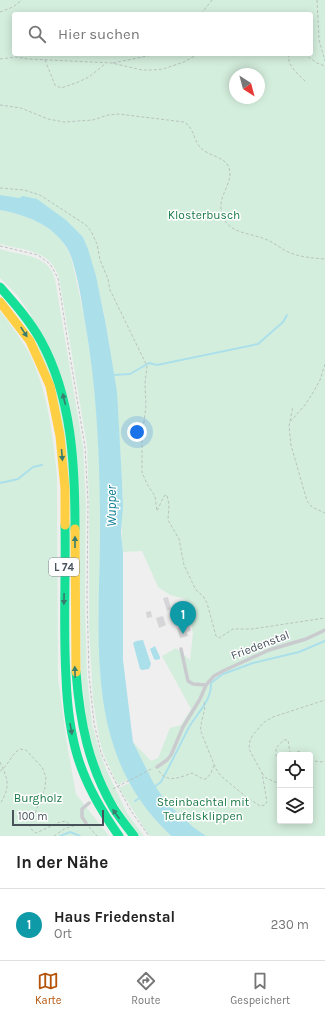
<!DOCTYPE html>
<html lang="de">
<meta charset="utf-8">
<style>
body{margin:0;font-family:Karla,sans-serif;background:#f6f6f6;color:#222}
.controls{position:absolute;right:12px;bottom:12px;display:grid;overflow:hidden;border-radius:4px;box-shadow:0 2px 10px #0003}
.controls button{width:36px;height:36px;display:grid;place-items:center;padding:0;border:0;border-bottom:1px solid #e0e0e0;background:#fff;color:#222;font:20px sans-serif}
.compass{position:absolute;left:229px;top:68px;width:36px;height:36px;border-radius:50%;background:#fff;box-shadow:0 2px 10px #0003;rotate:144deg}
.scale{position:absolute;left:12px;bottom:10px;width:92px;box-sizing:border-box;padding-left:4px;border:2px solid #47525b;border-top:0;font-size:11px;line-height:14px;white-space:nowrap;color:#47525b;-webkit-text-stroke:3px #fff;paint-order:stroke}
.you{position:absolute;left:137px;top:432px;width:14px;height:14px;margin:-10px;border:3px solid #fff;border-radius:50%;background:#1a73e8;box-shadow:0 0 0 6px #1a73e833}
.badge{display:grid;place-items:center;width:26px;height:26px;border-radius:50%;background:#b45309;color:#fff;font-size:13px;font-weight:700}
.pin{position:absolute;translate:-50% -33px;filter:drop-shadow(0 1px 2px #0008)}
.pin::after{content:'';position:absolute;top:21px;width:14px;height:12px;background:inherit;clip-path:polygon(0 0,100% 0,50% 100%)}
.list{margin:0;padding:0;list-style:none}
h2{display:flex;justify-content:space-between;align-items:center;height:52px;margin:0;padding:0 16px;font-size:17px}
h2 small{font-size:13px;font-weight:400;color:#767676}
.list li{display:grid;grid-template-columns:26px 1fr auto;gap:12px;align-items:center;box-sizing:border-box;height:72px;padding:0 16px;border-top:1px solid #e0e0e0}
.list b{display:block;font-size:15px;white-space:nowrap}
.list p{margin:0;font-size:13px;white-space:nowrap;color:#767676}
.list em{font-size:13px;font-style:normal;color:#767676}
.icon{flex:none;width:22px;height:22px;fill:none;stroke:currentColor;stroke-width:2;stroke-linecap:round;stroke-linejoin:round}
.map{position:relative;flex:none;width:325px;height:836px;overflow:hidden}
.search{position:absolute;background:#fff;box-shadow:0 2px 10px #0003;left:12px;right:12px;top:12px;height:44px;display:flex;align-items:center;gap:10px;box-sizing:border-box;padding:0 14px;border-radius:4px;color:#767676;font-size:15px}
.sheet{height:124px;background:#fff}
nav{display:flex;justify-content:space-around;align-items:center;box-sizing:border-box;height:56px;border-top:1px solid #e0e0e0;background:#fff;font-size:11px;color:#767676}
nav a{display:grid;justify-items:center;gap:2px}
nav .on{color:#b45309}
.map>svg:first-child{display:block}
.green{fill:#d4eedd;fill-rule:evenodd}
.water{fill:#abe0eb}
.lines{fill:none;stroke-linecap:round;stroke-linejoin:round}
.stream{stroke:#abe0eb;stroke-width:2}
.building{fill:#d6d6d8}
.path{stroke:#b8c3bf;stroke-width:1;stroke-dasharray:3 2;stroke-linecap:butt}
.lane{stroke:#c9cbce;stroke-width:3.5}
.fast{stroke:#16e098;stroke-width:9}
.slow{stroke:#ffcf43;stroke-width:9}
.oneway{fill:#387d6d}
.labels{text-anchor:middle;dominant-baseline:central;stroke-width:3;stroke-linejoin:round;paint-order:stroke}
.shield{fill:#fff;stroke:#7e868c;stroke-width:1}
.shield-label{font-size:11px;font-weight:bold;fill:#47525b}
.park-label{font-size:12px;fill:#1a7a46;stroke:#fff}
.street-label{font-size:12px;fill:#47525b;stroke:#fff}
.water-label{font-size:13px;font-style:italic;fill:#117f95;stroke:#fff}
</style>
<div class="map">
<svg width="325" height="836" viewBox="0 0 325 836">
<rect width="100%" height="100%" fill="#f0efef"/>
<!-- green -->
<path class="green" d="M0,0H325V836H194L183,828L155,787L133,742L151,761L158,758L170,728L181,725L191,709L162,656L176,648L190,660L193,633L185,599L170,595L158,587L142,551L123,552C120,528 124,504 122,479C117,396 111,316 83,237L0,195ZM14,14H311V54H14ZM235,74H259V98H235ZM280,755H310V821H280Z
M0,210C25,214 54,225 67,249C72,258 74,269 76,279C80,297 84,316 87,334C98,398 101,464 100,529C100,573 97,616 100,660C100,674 101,689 104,703C109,730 117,755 128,780L118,785L103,753L99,738L93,700L89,628V503L87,446L59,277C49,249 25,251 0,244Z
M0,249C20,256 48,253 55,279L83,447L86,503L85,597L87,676L92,724L100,753L107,771L127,813L144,836H139L105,787L89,739L81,676L79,530L31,315L17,295L0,278Z
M0,311C10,324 20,337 28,351C47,387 53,435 57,475L58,678L67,744L76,794L109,836H0Z
M129,783L151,815L171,836H150L146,831L119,788Z"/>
<!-- water -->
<path class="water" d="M0,195L19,198L23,196L37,199L66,220L83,237L88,249L96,276L106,325L117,392L122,480L123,507L121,533L123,552V660L133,742L155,786L167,803L193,827L206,836H171L169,834C158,823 147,811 138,797C119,769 108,734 103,700C95,643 100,585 100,528C100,459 97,390 85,322C82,303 76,263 67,248C52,224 26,215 0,210Z
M143,640L151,664L149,669L142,670L140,669L133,643L136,641Z
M155,646L160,657V659L156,660L154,659L150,649Z"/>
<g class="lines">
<!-- stream -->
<path class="stream" d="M113,375L130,374L149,363L157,365L258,344L283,322L287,315
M0,483L18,479L33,467L42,465
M154,787L161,782C170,765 179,747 188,729C196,714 212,701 211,683L223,674L253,663L299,652L325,641
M135,801L141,797
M60,836L70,832L80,836"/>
</g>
<!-- building -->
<path class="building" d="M168,597L171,609L167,611L163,598Z
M151,611L152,617L147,618L146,612Z
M163,616L166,625L159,628L156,618Z
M189,624L191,631L187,632L188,636L180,638L177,628Z"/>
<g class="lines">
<!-- path -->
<path class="path" d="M317,0L319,40L325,61
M0,12L13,7L22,0
M201,14L212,0
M289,54C286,65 299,75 306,82
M304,54L317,63L325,66
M0,59L16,57L28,59L112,63L142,70H153L163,69L184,62L198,54
M45,60L55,85L61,88L76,83L89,77L105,64
M113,63L157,54
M0,105L21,108L48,119L64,122L93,120L108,115L118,114L184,122C195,128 193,142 202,149C209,156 226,157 229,168C234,181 219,195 221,209C224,234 248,232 265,239C273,242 279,247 286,251C298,257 312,258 325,259
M0,188L24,190L40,195L86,225L91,231L97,244L100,260L108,279L110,290L147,366L145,383L146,406L142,437V472L147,484L155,496L157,511L164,496L167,495L169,505L168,520L179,539L184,565L192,582L196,590L203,596L207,603L216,636L219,638L233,629H252L325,618
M0,246L38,255L50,264L58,278L69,350L85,447L88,502L87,597L89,675L94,723L101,753L118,787L131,811L149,836
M325,364L320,380L314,391L305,405L290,422L289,426L291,445L307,501L312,507L325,513
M290,421L293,406
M204,702C207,711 199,722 201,732L216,769L221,776L245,796L260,806L265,805L267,802L262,773L249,749L250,740L253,735L263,723L273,717L325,700
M310,760L320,762L325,761
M0,762C8,780 11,786 0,804
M280,766L276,755V748L284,740H288L290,753L291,754L300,751L303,755
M0,771C9,765 11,754 20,749L26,750L39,764L42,767L46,777L45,788L30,826L31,829L36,833L60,822L66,821L71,826
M159,771C167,784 181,777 192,773L203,779H206L211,773L214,765
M262,773L266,778L280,784
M113,789L153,768
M89,827L97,836
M54,836L64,829L80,824"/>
<!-- lane -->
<path class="lane" d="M181,649L188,681L193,684L206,685
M157,767L167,760L171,755L183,727L200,699L206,685L214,676L223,671L269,650L306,639L325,630
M86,823L82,817V809L89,803"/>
<!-- fast -->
<path class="fast" d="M0,287C15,304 30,321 41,341C72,398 75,464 75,529
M65,525C66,576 63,627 66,677C67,705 70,732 78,758C87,787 102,812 119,836
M76,672C80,722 88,765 114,809C120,818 127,827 134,836"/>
<!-- slow -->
<path class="slow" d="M0,302L30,341L50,386L60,436L65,489V525
M75,529L76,672"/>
</g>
<!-- one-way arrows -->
<defs><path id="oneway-solid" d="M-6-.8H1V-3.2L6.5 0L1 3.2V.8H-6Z"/></defs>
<g class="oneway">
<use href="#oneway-solid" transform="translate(24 332) rotate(57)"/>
<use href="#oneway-solid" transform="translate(64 399) rotate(-104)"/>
<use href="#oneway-solid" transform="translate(62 455) rotate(85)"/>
<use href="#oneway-solid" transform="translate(75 542) rotate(-90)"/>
<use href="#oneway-solid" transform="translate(64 599) rotate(91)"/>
<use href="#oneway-solid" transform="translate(75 672) rotate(-92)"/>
<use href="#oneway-solid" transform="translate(71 729) rotate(80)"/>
<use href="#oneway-solid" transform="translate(116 814) rotate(-126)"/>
</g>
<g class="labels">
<!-- shield labels -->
<rect class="shield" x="49" y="558" width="30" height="18" rx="3"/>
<g class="shield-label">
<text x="64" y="567">L 74</text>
</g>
<!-- park labels -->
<g class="park-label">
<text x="204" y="215">Klosterbusch</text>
<text x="38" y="798">Burgholz</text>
<text x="203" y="802">Steinbachtal mit<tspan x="203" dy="14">Teufelsklippen</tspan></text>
</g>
<!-- street labels -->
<g class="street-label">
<text transform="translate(260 645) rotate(-21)">Friedenstal</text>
</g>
<!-- water labels -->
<g class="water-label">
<text transform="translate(111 506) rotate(-90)">Wupper</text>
</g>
</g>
</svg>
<div class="controls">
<button><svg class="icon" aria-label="locate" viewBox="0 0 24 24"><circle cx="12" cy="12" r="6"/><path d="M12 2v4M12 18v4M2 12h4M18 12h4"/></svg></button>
<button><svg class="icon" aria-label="layers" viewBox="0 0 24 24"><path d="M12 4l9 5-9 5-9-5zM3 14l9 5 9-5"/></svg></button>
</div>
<svg class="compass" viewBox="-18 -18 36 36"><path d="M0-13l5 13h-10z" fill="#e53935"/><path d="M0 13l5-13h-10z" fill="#767676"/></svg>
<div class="scale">100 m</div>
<div class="you"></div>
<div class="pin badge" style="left:183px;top:634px;background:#0f9aa8">1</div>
<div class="search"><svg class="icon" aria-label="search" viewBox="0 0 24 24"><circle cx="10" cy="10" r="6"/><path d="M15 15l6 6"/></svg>Hier suchen</div>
</div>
<section class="sheet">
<h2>In der Nähe<small></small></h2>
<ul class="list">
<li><span class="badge" style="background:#0f9aa8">1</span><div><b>Haus Friedenstal</b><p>Ort</p></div><em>230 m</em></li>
</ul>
</section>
<nav>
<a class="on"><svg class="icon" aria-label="map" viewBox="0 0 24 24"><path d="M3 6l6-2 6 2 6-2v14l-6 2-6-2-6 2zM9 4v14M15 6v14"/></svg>Karte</a>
<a><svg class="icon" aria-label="directions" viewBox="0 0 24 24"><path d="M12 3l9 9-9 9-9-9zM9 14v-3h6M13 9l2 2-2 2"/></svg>Route</a>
<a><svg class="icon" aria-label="saved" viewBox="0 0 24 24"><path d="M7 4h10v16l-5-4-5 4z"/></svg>Gespeichert</a>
</nav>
